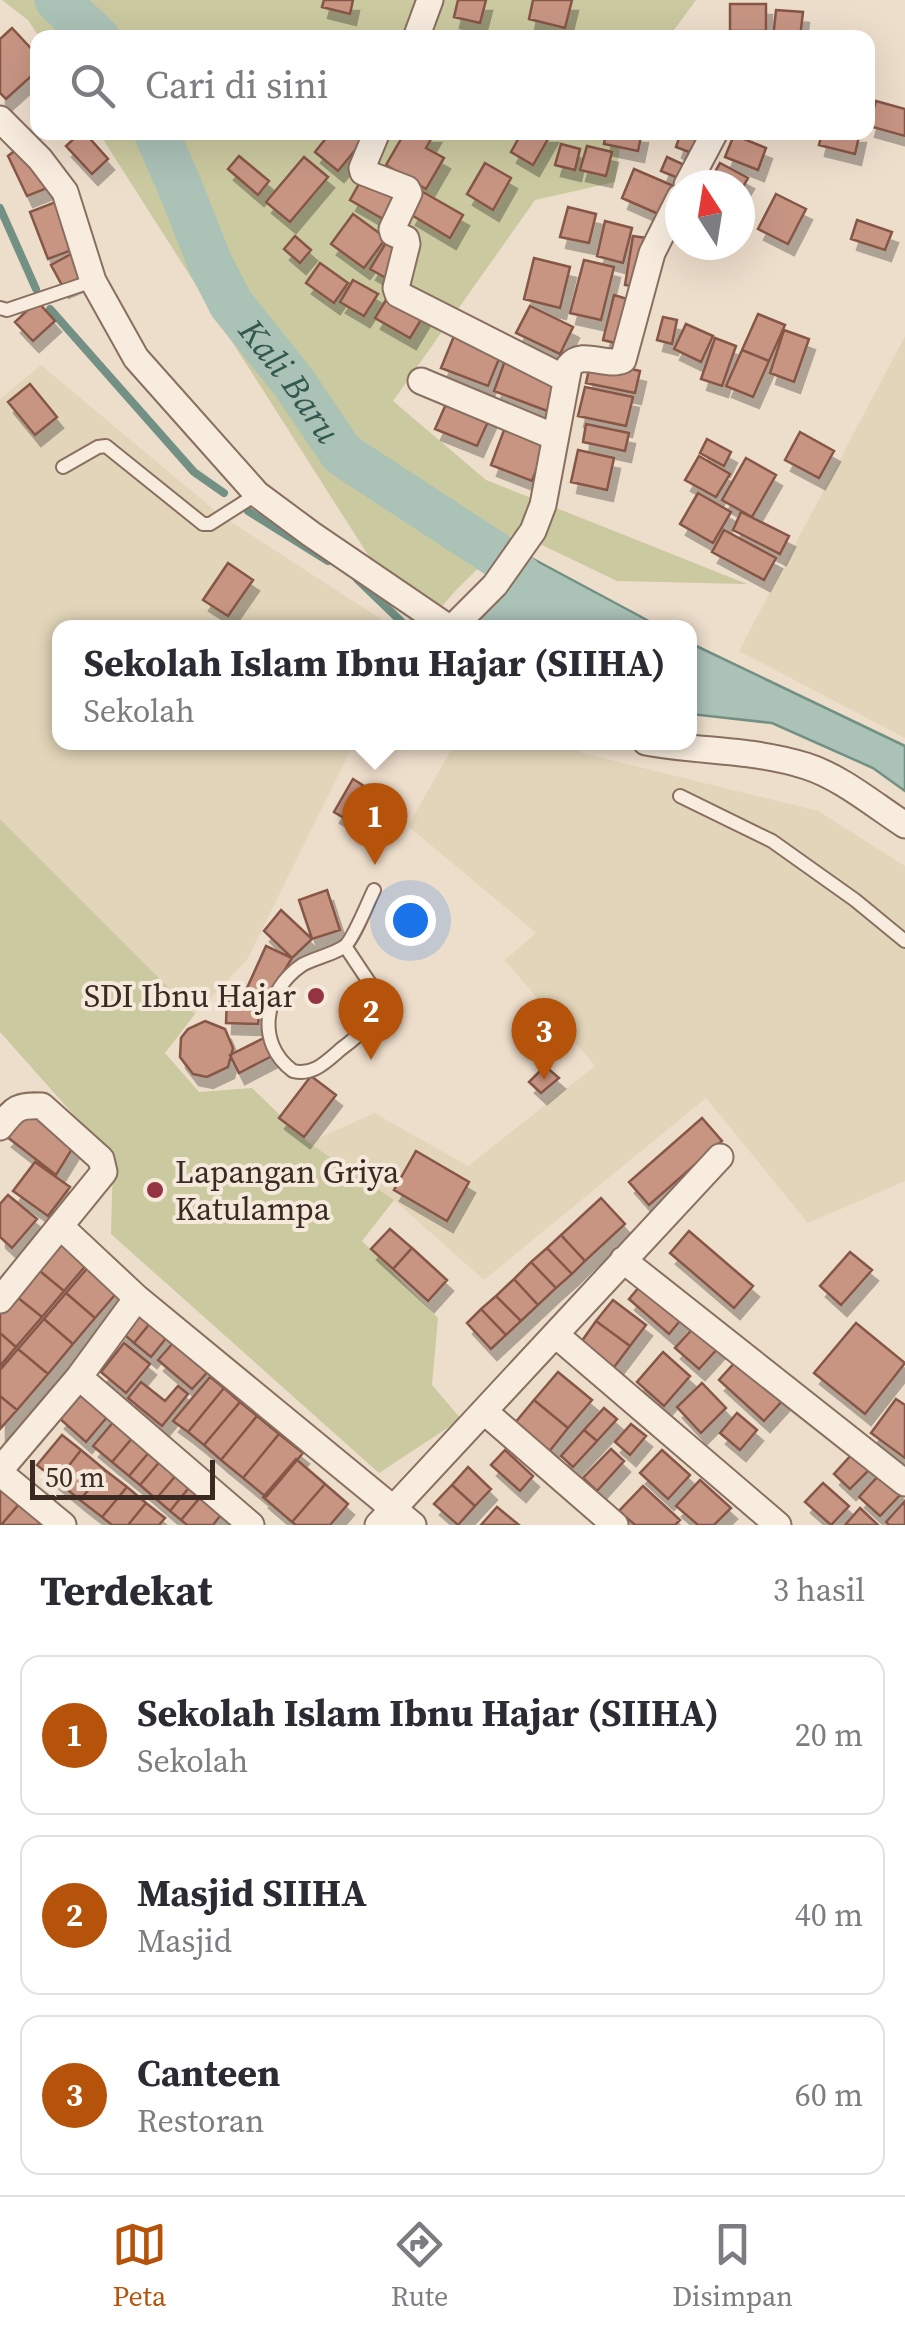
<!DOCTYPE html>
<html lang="id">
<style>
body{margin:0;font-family:"Source Serif 4",serif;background:#f2f2f3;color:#2b2b33}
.compass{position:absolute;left:665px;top:170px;width:90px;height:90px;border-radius:50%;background:#fff;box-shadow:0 10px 40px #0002;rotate:348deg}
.scale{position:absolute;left:30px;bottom:25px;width:185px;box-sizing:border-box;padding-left:10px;border:5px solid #3a2a22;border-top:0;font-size:28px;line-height:35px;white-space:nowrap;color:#3a2a22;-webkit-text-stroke:8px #f4e9da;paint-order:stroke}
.you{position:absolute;left:410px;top:920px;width:35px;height:35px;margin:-25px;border:8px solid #fff;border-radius:50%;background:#1a73e8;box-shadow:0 0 0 15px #1a73e833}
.badge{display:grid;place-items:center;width:65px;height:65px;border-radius:50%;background:#b45309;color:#fff;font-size:32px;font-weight:700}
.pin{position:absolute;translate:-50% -82px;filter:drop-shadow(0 2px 5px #0008)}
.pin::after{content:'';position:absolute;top:52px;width:35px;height:30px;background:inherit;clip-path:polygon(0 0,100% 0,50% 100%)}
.popup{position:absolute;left:52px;top:620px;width:645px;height:130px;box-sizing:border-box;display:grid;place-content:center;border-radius:20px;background:#fff;filter:drop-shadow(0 2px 8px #0005);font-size:32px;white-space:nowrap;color:#7c7c81}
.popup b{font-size:38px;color:#2b2b33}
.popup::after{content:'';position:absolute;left:50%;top:100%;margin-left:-20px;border:20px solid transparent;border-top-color:#fff}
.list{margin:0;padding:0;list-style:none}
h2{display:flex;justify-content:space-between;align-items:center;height:130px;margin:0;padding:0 40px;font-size:42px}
h2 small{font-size:32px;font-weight:400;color:#7c7c81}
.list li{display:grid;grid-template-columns:65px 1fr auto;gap:30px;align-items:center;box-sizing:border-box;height:160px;margin:0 20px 20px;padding:0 20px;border:2px solid #e1e1e2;border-radius:20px}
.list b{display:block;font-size:38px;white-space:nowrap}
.list p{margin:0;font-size:32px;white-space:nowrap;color:#7c7c81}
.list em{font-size:32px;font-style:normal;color:#7c7c81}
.icon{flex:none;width:55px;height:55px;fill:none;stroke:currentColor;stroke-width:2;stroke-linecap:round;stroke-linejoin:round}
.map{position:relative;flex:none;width:905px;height:1525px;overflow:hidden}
.search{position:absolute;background:#fff;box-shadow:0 10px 40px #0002;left:30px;right:30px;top:30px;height:110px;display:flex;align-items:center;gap:25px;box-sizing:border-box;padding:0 35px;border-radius:20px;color:#7c7c81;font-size:38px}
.sheet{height:670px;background:#fff}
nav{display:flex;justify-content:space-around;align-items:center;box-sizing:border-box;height:140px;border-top:2px solid #e1e1e2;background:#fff;font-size:28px;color:#7c7c81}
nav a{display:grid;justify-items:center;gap:5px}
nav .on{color:#b45309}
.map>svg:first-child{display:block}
.farmland{fill:#e2d5b9}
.green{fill:#cac99f}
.water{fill:#abc2b7;stroke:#729084;stroke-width:2.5}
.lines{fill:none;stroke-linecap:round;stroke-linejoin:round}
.stream{stroke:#729084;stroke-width:8}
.river{stroke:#abc2b7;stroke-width:45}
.building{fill:#c89583;stroke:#865647;stroke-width:2.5;filter:url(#shadow)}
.lane-casing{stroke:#896f60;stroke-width:16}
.street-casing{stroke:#896f60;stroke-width:29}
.lane{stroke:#f7ecde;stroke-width:12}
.street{stroke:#f7ecde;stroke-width:25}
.poi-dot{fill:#943443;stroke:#f4e9da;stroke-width:4}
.labels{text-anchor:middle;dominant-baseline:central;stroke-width:8;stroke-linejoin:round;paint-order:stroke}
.poi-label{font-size:32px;fill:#3a2a22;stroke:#f4e9da;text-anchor:end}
.water-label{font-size:35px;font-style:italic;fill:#335950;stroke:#f4e9da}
</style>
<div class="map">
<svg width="905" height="1525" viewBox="0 0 905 1525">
<defs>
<filter id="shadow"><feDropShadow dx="6" dy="11" stdDeviation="0" flood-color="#0004"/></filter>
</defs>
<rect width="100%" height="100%" fill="#edddcb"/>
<!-- farmland -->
<path class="farmland" d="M905,336V738L739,651Z
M41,365L219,514L393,627L60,628V742L354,743L247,960L195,1014L0,819V399Z
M455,743H571L582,753L818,811L905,866V1181L808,1223L706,1098L484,1280L394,1200L309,1143L374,1113L468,1166L595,1066L505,960L536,933L408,826Z"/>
<!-- green -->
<path class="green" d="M2,0H696L668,38L39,37L28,20Z
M99,133H622L615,182L535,200L393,401L486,480L747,584L617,581L515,532L457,589L424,627H414Z
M0,819L195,1014L165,1053L199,1092L252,1088L309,1143L394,1200L362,1241L438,1318L432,1385L461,1419L379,1473L111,1234L113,1159L0,1032Z"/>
<!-- water -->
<path class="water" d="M524,554L660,627H517L505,620L500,588Z
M690,643L905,746V791L873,768L772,723L690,714Z"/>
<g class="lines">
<!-- stream -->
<path class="stream" d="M0,208L36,289
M50,309L194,472L224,493
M248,511L328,561
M357,579L408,628"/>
<!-- river -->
<g class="river">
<path d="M57,0L97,38"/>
<path id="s1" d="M156,132L180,187L210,263L231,304L294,383L342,454L498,556L545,600L605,628"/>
<path d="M486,628L545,600"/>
</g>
</g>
<!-- building -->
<path class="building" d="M324,0H353L350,14L322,7Z
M458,0H486L480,23L454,17Z
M533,0H572L565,28L529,19Z
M730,4H766V31H730Z
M776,10L803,12L800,38H773Z
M12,28L38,56V70L6,99L0,93V39Z
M876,101L905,109V136L869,126Z
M81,132H84L108,159L92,174L66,146Z
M331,132H370L338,171L315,152Z
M400,132H435L426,148L444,158L426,189L386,165L401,139L397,137Z
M522,132H552L533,165L511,152Z
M606,132H642L638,151L604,144Z
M681,132H705L697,155L676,147Z
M822,132H860L855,154L819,145Z
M734,135L766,148L758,170L725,157Z
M561,144L580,149L575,170L555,165Z
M21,146L50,187L27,196L8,156Z
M587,146L612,152L606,176L580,170Z
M239,156L269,181L258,195L228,169Z
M304,157L328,177L290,222L266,202Z
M667,157L691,168L685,181L661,171Z
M485,163L511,178L493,210L467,194Z
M720,163L748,178L740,192V185H713L709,183Z
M634,169L676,187L663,216L622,198Z
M364,175L405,192L390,223L350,200Z
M423,192L463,215L450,238L410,214Z
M776,194L806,209L788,244L758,229Z
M58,201L77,248L48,259L30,212Z
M568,207L596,214L589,243L560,237Z
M353,214L386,238L364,268L331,244Z
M857,220L892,232L885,250L851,239Z
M605,221L632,228L623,263L597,256Z
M295,236L311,250L300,263L284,249Z
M633,236L647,238L639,287L625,285Z
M387,241L402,250L386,278L370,269Z
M73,253L86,277L63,287L51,265Z
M534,258L570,267L560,308L524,299Z
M584,260L614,267L601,320L570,313Z
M320,263L348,283L334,303L306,283Z
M353,280L378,294L364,316L340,302Z
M389,295L424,315L410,338L375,318Z
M614,295L634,301L623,345L603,340Z
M37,301L55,321L33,341L15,322Z
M530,306L573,327L560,354L516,333Z
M758,314L785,325L769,361L742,350Z
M663,317L677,320L672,344L657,340Z
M686,324L713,336L701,362L674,349Z
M784,330L809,339L794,382L770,373Z
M456,331L503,349L488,386L441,368Z
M715,338L736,346L722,386L701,379Z
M742,350L769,361L753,397L726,386Z
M507,355L558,377L550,412L494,391Z
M591,360L640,371L635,393L586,383Z
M30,384L57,417L35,435L8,402Z
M585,387L633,397L626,426L578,416Z
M450,395L492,413L477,446L435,429Z
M507,422L549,437L532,481L491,465Z
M586,424L629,433L625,451L583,442Z
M800,432L834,451L819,478L785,460Z
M707,439L731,452L724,466L700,453Z
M578,450L614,458L607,490L571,482Z
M699,456L730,474L716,497L685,480Z
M746,458L776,475L752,517L722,500Z
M698,493L731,512L713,543L680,524Z
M741,512L789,536L780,554L733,530Z
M724,530L776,558L764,580L712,552Z
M228,563L253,580L228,616L203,600Z
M353,779L375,793L356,825L334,812Z
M327,890L340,930L312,939L299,900Z
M281,910L312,939L292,958L264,931Z
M266,946L292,958L269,996L247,988Z
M227,998L261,1000L258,1024L226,1023Z
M205,1021L225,1029L233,1048L228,1067L207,1077L193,1074L180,1057L181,1038L188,1029Z
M264,1038L272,1056L239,1073L230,1055Z
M545,1066L559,1078L541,1093L529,1082Z
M311,1076L336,1095L304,1137L279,1118Z
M30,1111L75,1144L56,1175L6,1136Z
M702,1118L722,1141L649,1205L629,1182Z
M416,1151L469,1182L447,1221L394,1190Z
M35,1162L70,1187L48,1216L13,1191Z
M8,1195L37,1219L12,1248L0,1237V1204Z
M601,1198L625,1224L585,1261L561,1235Z
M390,1229L412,1248L393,1269L371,1249Z
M689,1231L753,1286L734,1308L670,1253Z
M561,1235L585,1261L572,1274L547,1248Z
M59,1238L88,1263L64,1291L35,1267Z
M412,1248L447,1280L428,1301L393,1269Z
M547,1248L572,1274L556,1288L531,1262Z
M850,1252L872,1270L841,1305L820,1286Z
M531,1262L556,1288L538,1305L514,1279Z
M91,1264L120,1289L95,1318L66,1293Z
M35,1267L64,1291L42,1317L12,1293Z
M514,1279L538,1305L521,1321L496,1296Z
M645,1280L685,1315L669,1334L629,1299Z
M12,1293L42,1317L16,1347L0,1333V1307Z
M66,1293L95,1318L73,1344L44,1319Z
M496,1296L521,1321L506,1335L481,1309Z
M613,1300L646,1325L630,1346L596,1321Z
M141,1306L155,1317L134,1343L119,1330Z
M481,1309L506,1335L491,1349L467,1323Z
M155,1317L172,1331L151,1357L134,1343Z
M44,1319L73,1344L48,1374L18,1349Z
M596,1321L630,1346L612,1370L579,1345Z
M856,1323L905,1363L865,1414L814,1373Z
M697,1324L720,1346L699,1369L675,1348Z
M0,1333L16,1347L0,1366Z
M180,1335L215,1364L192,1389L158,1360Z
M124,1343L150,1364L126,1393L101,1372Z
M18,1349L48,1374L17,1410L0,1396V1370Z
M663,1352L690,1376L664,1406L637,1382Z
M738,1359L783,1400L764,1421L719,1380Z
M558,1372L592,1400L568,1428L534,1400Z
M210,1377L224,1388L188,1432L173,1421Z
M141,1382L165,1401L178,1386L188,1394L162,1426L128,1398Z
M702,1383L726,1408L701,1433L677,1407Z
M224,1388L240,1402L204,1445L188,1432Z
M82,1392L109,1415L86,1442L59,1418Z
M0,1396L17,1410L0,1429Z
M896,1399L905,1405V1458L871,1433Z
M534,1400L568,1428L548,1453L514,1424Z
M240,1402L257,1416L221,1460L204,1445Z
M604,1408L617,1419L597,1441L584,1430Z
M737,1413L757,1430L740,1450L720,1433Z
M257,1416L279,1434L243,1478L221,1460Z
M115,1420L134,1436L112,1462L93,1446Z
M631,1424L646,1436L630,1455L615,1442Z
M584,1430L597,1441L573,1467L561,1456Z
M279,1434L303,1453L266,1497L243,1478Z
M62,1435L81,1450L57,1481L37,1465Z
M134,1436L151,1450L129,1476L112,1462Z
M611,1449L624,1461L597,1491L583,1478Z
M81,1450L105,1470L80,1500L57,1481Z
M151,1450L162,1459L140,1485L129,1476Z
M505,1450L533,1476L520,1491L491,1465Z
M662,1450L690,1475L668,1499L640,1473Z
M853,1453L870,1469L850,1489L834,1474Z
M162,1459L178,1473L156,1499L140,1485Z
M296,1459L325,1484L292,1522L263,1497Z
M468,1467L491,1489L475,1506L452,1485Z
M105,1470L127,1487L102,1517L80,1500Z
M178,1473L192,1484L170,1511L156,1499Z
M881,1473L902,1493L880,1516L859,1497Z
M700,1480L731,1508L714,1525H698L676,1506Z
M823,1483L849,1506L831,1525L805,1502Z
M192,1484L203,1494L181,1520L170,1511Z
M325,1484L348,1504L330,1525H296L292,1522Z
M0,1485L20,1503L1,1525H0Z
M452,1485L475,1506L458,1525L434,1504Z
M643,1486L680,1520L675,1525H635L619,1511Z
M127,1487L146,1503L128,1525H112L102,1517Z
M203,1494L224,1511L213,1525H187L181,1520Z
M905,1501V1525H889L886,1522Z
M20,1503L43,1521L39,1525H1Z
M146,1503L165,1518L159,1525H128Z
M497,1507L519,1525H481Z
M860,1508L878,1525H845Z"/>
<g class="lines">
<defs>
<path id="lane" d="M0,308L7,310L93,281
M63,467L98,447L106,446L203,524H210L257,494
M680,796L772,841L855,900L905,941
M345,946L375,991C382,1017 360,1035 341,1049C326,1062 313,1076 293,1071C254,1042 265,990 302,965C314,958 335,954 345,946C354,938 368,902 374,890"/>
<path id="street" d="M416,38L430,0
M0,119L40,159L65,192L93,281L136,358L257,494L311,534L449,628
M377,132L362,168L363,172L407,189L409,193L392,229L393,233L406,239L407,244L396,288L398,294L566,379
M687,185L715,132
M421,381L555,437
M452,628L495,585L533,531L543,505L569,366C583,349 605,368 623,360L652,253L680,197
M646,742C699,752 753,749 806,766C841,777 874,805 905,825
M0,1127C15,1108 17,1105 42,1106L101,1159L104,1172L0,1300
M60,1226L137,1298L413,1525
M623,1260L905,1483
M556,1335L778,1525
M79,1377L251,1525
M485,1412L615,1525
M0,1470L79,1377L137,1298
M0,1473L63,1525
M378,1525L720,1157"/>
</defs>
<!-- lane casing -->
<use href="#lane" class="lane-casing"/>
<!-- street casing -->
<use href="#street" class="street-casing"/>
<!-- lane -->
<use href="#lane" class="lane"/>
<!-- street -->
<use href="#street" class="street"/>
</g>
<!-- markers -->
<g class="poi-dot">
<circle cx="316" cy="996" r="10"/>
<circle cx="155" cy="1190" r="10"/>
</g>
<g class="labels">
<!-- poi labels -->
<g class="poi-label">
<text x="296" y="996">SDI Ibnu Hajar</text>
<text x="175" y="1172" text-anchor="start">Lapangan Griya<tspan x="175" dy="37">Katulampa</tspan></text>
</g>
<!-- water labels -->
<g class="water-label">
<text stroke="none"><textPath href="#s1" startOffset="285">Kali Baru</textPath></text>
</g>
</g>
</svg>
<svg class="compass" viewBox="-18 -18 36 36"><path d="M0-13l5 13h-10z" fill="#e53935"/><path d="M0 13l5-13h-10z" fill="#7c7c81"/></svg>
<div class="scale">50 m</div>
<div class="you"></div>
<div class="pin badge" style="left:375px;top:865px">1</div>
<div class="popup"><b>Sekolah Islam Ibnu Hajar (SIIHA)</b>Sekolah</div>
<div class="pin badge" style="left:371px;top:1060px">2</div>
<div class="pin badge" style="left:544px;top:1080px">3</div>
<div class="search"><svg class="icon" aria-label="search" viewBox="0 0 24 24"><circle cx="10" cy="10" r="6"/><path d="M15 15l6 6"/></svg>Cari di sini</div>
</div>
<section class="sheet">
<h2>Terdekat<small>3 hasil</small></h2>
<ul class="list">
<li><span class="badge">1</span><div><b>Sekolah Islam Ibnu Hajar (SIIHA)</b><p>Sekolah</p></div><em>20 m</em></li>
<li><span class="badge">2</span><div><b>Masjid SIIHA</b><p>Masjid</p></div><em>40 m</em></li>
<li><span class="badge">3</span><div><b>Canteen</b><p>Restoran</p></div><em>60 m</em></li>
</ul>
</section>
<nav>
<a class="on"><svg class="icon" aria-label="map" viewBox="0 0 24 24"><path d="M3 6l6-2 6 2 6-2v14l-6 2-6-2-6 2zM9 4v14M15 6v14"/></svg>Peta</a>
<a><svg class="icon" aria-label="directions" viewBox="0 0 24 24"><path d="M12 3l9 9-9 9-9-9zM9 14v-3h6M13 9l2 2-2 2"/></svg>Rute</a>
<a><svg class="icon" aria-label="saved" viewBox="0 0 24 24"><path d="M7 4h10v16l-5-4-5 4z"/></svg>Disimpan</a>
</nav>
